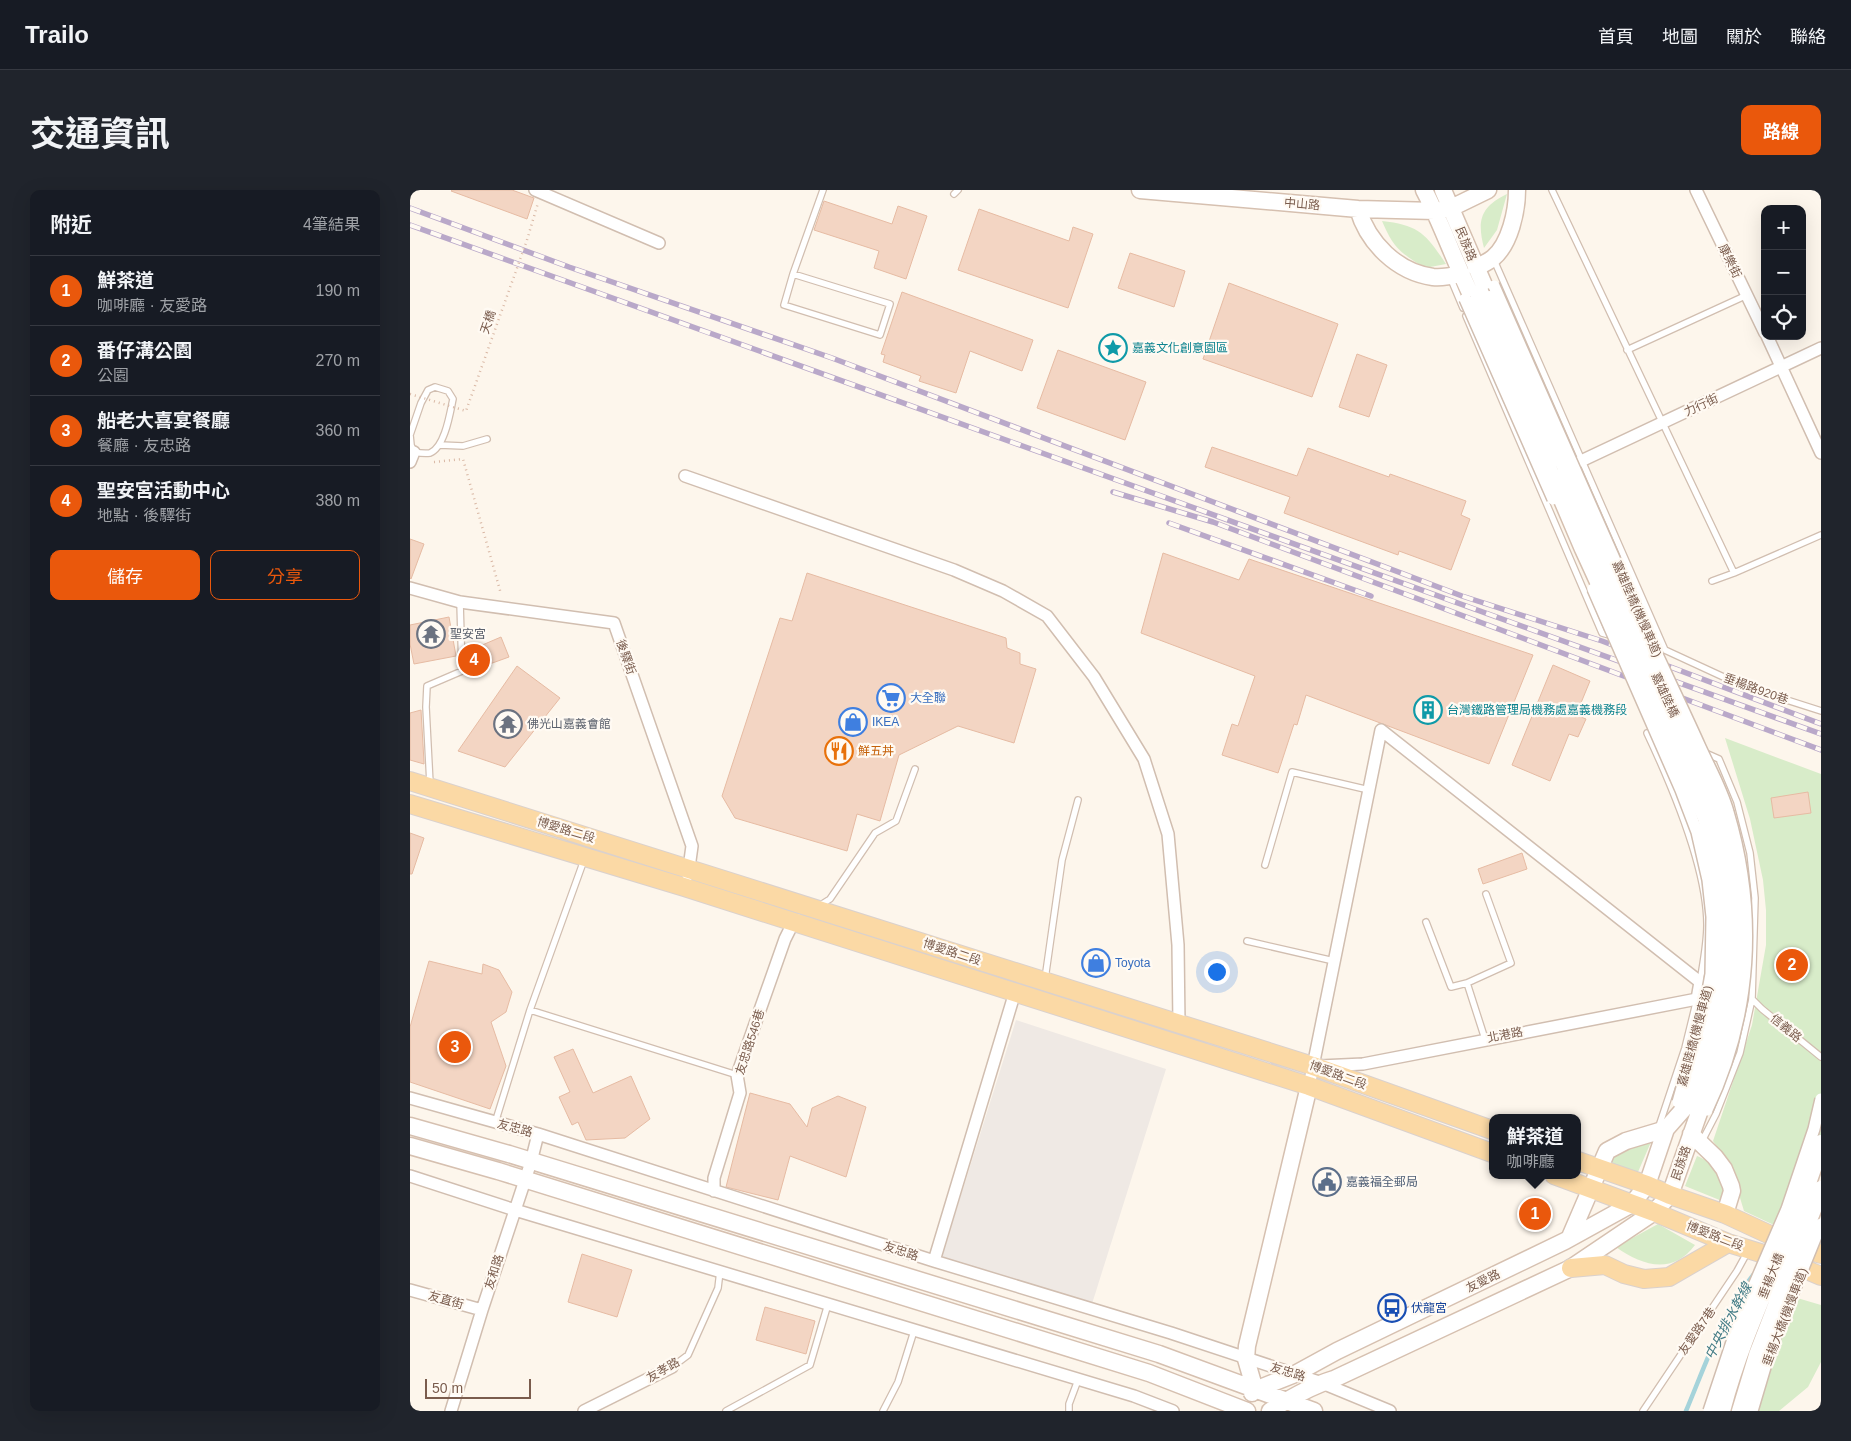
<!DOCTYPE html>
<html lang="zh-TW">
<meta charset="utf-8">
<style>
body{margin:0;font-family:Helvetica,"Noto Sans TC",sans-serif;background:#20242c;color:#f1f3f6}
.controls{position:absolute;right:15px;top:15px;display:grid;overflow:hidden;border-radius:10px;box-shadow:0 5px 20px #0002}
.controls button{width:45px;height:45px;display:grid;place-items:center;padding:0;border:0;border-bottom:1px solid #363941;background:#171b24;color:#f1f3f6;font:25px sans-serif}
.scale{position:absolute;left:15px;bottom:12px;width:106px;box-sizing:border-box;padding-left:5px;border:2px solid #7a5c4d;border-top:0;font-size:14px;line-height:18px;white-space:nowrap;color:#7a5c4d;-webkit-text-stroke:4px #fffaf3;paint-order:stroke}
.you{position:absolute;left:806px;top:781px;width:18px;height:18px;margin:-12px;border:4px solid #fff;border-radius:50%;background:#1a73e8;box-shadow:0 0 0 8px #1a73e833}
.badge{display:grid;place-items:center;width:32px;height:32px;border-radius:50%;background:#ea580c;color:#fff;font-size:16px;font-weight:700}
.pin{position:absolute;translate:-50% -50%;border:2px solid #fff;box-shadow:0 1px 5px #0006}
.popup{position:absolute;left:1079px;top:924px;width:92px;height:65px;box-sizing:border-box;display:grid;place-content:center;border-radius:10px;background:#171b24;filter:drop-shadow(0 1px 4px #0005);font-size:16px;white-space:nowrap;color:#9ea1a6}
.popup b{font-size:19px;color:#f1f3f6}
.popup::after{content:'';position:absolute;left:50%;top:100%;margin-left:-10px;border:10px solid transparent;border-top-color:#171b24}
.list{margin:0;padding:0;list-style:none}
h2{display:flex;justify-content:space-between;align-items:center;height:65px;margin:0;padding:0 20px;font-size:21px}
h2 small{font-size:16px;font-weight:400;color:#9ea1a6}
.list li{display:grid;grid-template-columns:32px 1fr auto;gap:15px;align-items:center;box-sizing:border-box;height:70px;padding:0 20px;border-top:1px solid #363941}
.list b{display:block;font-size:19px;white-space:nowrap}
.list p{margin:0;font-size:16px;white-space:nowrap;color:#9ea1a6}
.list em{font-size:16px;font-style:normal;color:#9ea1a6}
.actions{display:flex;gap:10px;padding:15px 20px}
.actions a{flex:1;padding:11px 0;border:1px solid #ea580c;border-radius:10px;text-align:center;font-size:18px;color:#ea580c}
.actions .main{background:#ea580c;color:#fff}
.icon{flex:none;width:28px;height:28px;fill:none;stroke:currentColor;stroke-width:2;stroke-linecap:round;stroke-linejoin:round}
.map{position:relative;flex:none;width:1411px;height:1221px;overflow:hidden;border-radius:10px}
header{display:flex;align-items:center;gap:30px;box-sizing:border-box;height:70px;padding:0 25px;background:#171b24;border-bottom:1px solid #363941}
header strong{font-size:24px}
nav{display:flex;gap:28px;margin-inline-start:auto;font-size:18px}
.intro{display:flex;align-items:center;justify-content:space-between;box-sizing:border-box;height:120px;padding:0 30px}
h1{margin:0;font-size:35px}
.button{padding:12px 22px;border-radius:10px;background:#ea580c;color:#fff;font-size:18px;font-weight:700}
main{display:flex;gap:30px;padding:0 30px}
aside{flex:1;background:#171b24;border-radius:10px;box-shadow:0 5px 20px #0002}
.map>svg:first-child{display:block}
.industrial{fill:#efe9e4}
.green{fill:#d8ecc9}
.lines{fill:none;stroke-linecap:round;stroke-linejoin:round}
.stream{stroke:#a5d3da;stroke-width:4.5}
.building{fill:#f3d5c3;stroke:#e6bba3}
.lane-casing{stroke:#d1beb0;stroke-width:8}
.street-casing{stroke:#d1beb0;stroke-width:14}
.secondary-casing{stroke:#d6c0b0;stroke-width:19}
.primary-casing{stroke:#dad1cd;stroke-width:20}
.path{stroke:#d9b8a5;stroke-width:2.5;stroke-dasharray:1 4;stroke-linecap:butt}
.lane{stroke:#fff;stroke-width:5.5}
.street{stroke:#fff;stroke-width:11}
.secondary{stroke:#fff;stroke-width:16}
.primary{stroke:#fbd9a5;stroke-width:18}
.rail-casing{stroke:#b9a8c9;stroke-width:5.5}
.rail{stroke:#fffaf3;stroke-width:4;stroke-dasharray:11;stroke-linecap:butt}
.street-bridge-casing{stroke:#d1beb0;stroke-width:14;stroke-linecap:butt}
.secondary-bridge-casing{stroke:#d6c0b0;stroke-width:19;stroke-linecap:butt}
.path-bridge{stroke:#d9b8a5;stroke-width:2.5;stroke-dasharray:1 4;stroke-linecap:butt}
.street-bridge{stroke:#fff;stroke-width:11}
.secondary-bridge{stroke:#fff;stroke-width:16}
.labels{text-anchor:middle;dominant-baseline:central;stroke-width:4.5;stroke-linejoin:round;paint-order:stroke}
.street-label{font-size:12px;fill:#7a5c4d;stroke:#fffaf3}
.culture-label{font-size:12px;fill:#0d838f;stroke:#fffaf3;text-anchor:start}
.worship-label{font-size:12px;fill:#5b616d;stroke:#fffaf3;text-anchor:start}
.shop-label{font-size:12px;fill:#366cbe;stroke:#fffaf3;text-anchor:start}
.food-label{font-size:12px;fill:#c56008;stroke:#fffaf3;text-anchor:start}
.service-label{font-size:12px;fill:#4e5e75;stroke:#fffaf3;text-anchor:start}
.transit-label{font-size:12px;fill:#164399;stroke:#fffaf3;text-anchor:start}
.water-label{font-size:14px;font-style:italic;fill:#437c86;stroke:#fffaf3}
</style>
<header>
<strong>Trailo</strong>
<nav><a>首頁</a><a>地圖</a><a>關於</a><a>聯絡</a></nav>
</header>
<div class="intro"><h1>交通資訊</h1><a class="button">路線</a></div>
<main>
<aside>
<h2>附近<small>4筆結果</small></h2>
<ul class="list">
<li><span class="badge">1</span><div><b>鮮茶道</b><p>咖啡廳 · 友愛路</p></div><em>190 m</em></li>
<li><span class="badge">2</span><div><b>番仔溝公園</b><p>公園</p></div><em>270 m</em></li>
<li><span class="badge">3</span><div><b>船老大喜宴餐廳</b><p>餐廳 · 友忠路</p></div><em>360 m</em></li>
<li><span class="badge">4</span><div><b>聖安宮活動中心</b><p>地點 · 後驛街</p></div><em>380 m</em></li>
</ul>
<div class="actions"><a class="main">儲存</a><a>分享</a></div>
</aside>
<div class="map">
<svg width="1411" height="1221" viewBox="0 0 1411 1221">
<rect width="100%" height="100%" fill="#fdf6ec"/>
<!-- industrial -->
<path class="industrial" d="M606,830L756,879L681,1117L531,1069Z"/>
<!-- green -->
<path class="green" d="M1097,4L1087,40L1074,58C1067,31 1070,17 1097,4Z
M972,31C1009,35 1016,44 1036,74L1015,78C990,62 984,59 972,31Z
M1315,548L1411,584V980L1364,1035L1334,1021L1320,975L1303,951L1342,835L1356,755V720L1353,690L1340,629Z
M1233,952H1241L1228,982L1201,973L1206,963Z
M1287,966C1307,974 1317,989 1312,1011L1275,996Z
M1248,1034L1285,1055C1263,1085 1232,1076 1206,1057Z
M1377,1105L1411,1115V1172L1398,1197L1369,1221H1307Z"/>
<g class="lines">
<!-- stream -->
<path class="stream" d="M1276,1221C1295,1176 1313,1122 1344,1084"/>
</g>
<!-- building -->
<path class="building" d="M42,0H102L124,8L117,29L41,1Z
M414,11L482,34L488,16L517,26L496,89L464,78L469,61L404,40Z
M569,19L659,51L663,37L683,44L658,118L548,80Z
M720,63L775,81L764,117L708,98Z
M819,93L928,134L902,207L793,169Z
M492,102L623,150L612,181L560,161L546,203L509,191L511,186L473,172L475,165L471,164Z
M648,160L736,192L715,250L627,218Z
M947,164L977,175L959,227L929,217Z
M802,257L887,286L898,258L979,287L980,284L1056,311L1051,325L1060,329L1041,380L989,361L988,365L874,323L880,307L795,277Z
M0,349L14,354L1,389L0,388Z
M753,363L829,390L839,369L1123,465L1079,574L896,505L887,535L884,534L868,583L812,565L822,534L828,536L845,486L731,443Z
M397,383L596,448L597,458L610,463V474L626,479L604,553L548,536L489,565L470,631L447,624L437,661L325,628L312,606L370,428L382,431Z
M39,427L46,466L4,474L0,454V435Z
M91,447L99,467L63,480L56,462Z
M1143,475L1180,491L1166,525L1176,529L1168,547L1159,544L1140,591L1102,575Z
M107,476L150,508L95,577L48,561Z
M11,520L14,572V574L0,570V523Z
M1398,602L1401,623L1364,628L1361,608Z
M0,643L14,648L2,684H0Z
M1112,663L1117,679L1073,694L1068,679Z
M19,771L72,784L73,774L89,780L102,802L96,822L81,832L96,876L80,919L0,892V837Z
M163,859L183,903L221,886L240,929L215,948L176,950L168,932L162,935L149,907L160,902L144,867Z
M340,903L380,914L397,937L402,918L428,906L456,917L436,987L380,966L368,1010L316,997Z
M172,1064L222,1080L207,1127L158,1112Z
M355,1117L405,1131L396,1164L346,1150Z"/>
<g class="lines">
<defs>
<path id="lane" d="M1142,0L1324,383
M544,4L548,0
M1084,70L1255,460
M383,84L480,114L470,145L374,115L383,84L413,0
M1040,87L1053,118
M1056,126L1192,443L1203,446
M1217,160L1337,105
M25,197L38,201L43,209C40,223 35,257 20,263C14,264 9,263 4,262L1,255L0,245L11,213L18,200Z
M30,255L53,256L77,249
M1302,391L1324,383L1411,345
M1243,456L1255,460L1333,496L1411,521
M1247,546L1237,543C1261,594 1297,678 1297,735C1297,754 1293,773 1290,792
M20,594L16,517L17,496L52,481L50,412
M855,675L882,582L959,600
M409,716L420,709L465,643L486,631L505,579
M1016,732L1041,797L1057,793
M837,751L924,771
M635,789L652,670L668,610
M1342,809L1352,819L1411,867
M120,820L327,885
M1075,849L1057,793L1101,773L1076,704
M85,933L120,820L174,670
M1248,939L1275,858L1287,809
M1291,953L1306,924L1330,863L1342,809L1345,708L1340,663L1327,612L1309,569L1293,562
M262,1177L278,1165L308,1098L310,1081
M316,1221L400,1175L418,1114
M473,1221L488,1192L504,1141
M659,1221V1214L668,1190
M1233,1221L1327,1081L1338,1061"/>
<path id="street" d="M125,0L249,53
M1286,0L1355,143
M1357,146L1411,263
M1171,271L1411,158
M0,272L4,262
M275,286L544,380L593,401L637,426L684,487L734,569L758,644L768,755L769,834
M0,398L50,412L204,433L282,656L278,685
M899,896L971,540L1290,792L1287,809L953,874L910,876
M0,908L128,944L524,1071L761,1143L912,1193L980,1221
M0,986L105,1020L724,1206L763,1221
M304,1001V988L330,903L327,885L375,749L383,733L388,730
M524,1071L605,802
M0,1100L72,1120
M41,1221L72,1120L121,972L128,944
M174,1221L262,1177"/>
<path id="secondary" d="M730,0L948,19L1025,21L1041,18L1078,0
M1014,0C1033,36 1046,76 1065,113
M1033,0L1080,109
M948,19C958,53 987,82 1023,87C1032,88 1042,86 1051,84
M1066,78C1071,75 1078,72 1083,68C1100,54 1107,21 1107,0
M0,936L99,964L749,1164L904,1221
M1281,944L1305,967L1314,979L1321,996L1322,1001L1315,1024
M0,956L88,981L739,1183L837,1221
M1160,1047L1197,961L1216,951L1256,939
M845,1200L836,1169L837,1156L899,896
M842,1203L845,1200L885,1184L927,1161L1155,1051L1222,1014L1237,995L1256,939L1279,913
M860,1221C880,1208 901,1196 924,1189L1161,1078L1244,1022L1260,1005L1290,920"/>
<path id="primary" d="M0,591L903,876L1082,940
M0,614L274,697L899,896L1082,963
M1168,971L1237,995L1260,1005L1315,1024L1384,1056L1411,1064
M1144,985L1244,1022L1318,1053L1373,1070L1411,1086
M1161,1078L1195,1075L1214,1084L1234,1089L1259,1087L1318,1053"/>
</defs>
<!-- lane casing -->
<use href="#lane" class="lane-casing"/>
<!-- street casing -->
<use href="#street" class="street-casing"/>
<!-- secondary casing -->
<use href="#secondary" class="secondary-casing"/>
<!-- primary casing -->
<use href="#primary" class="primary-casing"/>
<!-- path -->
<path class="path" d="M117,50L128,13
M24,272L53,269L91,404"/>
<!-- lane -->
<use href="#lane" class="lane"/>
<!-- street -->
<use href="#street" class="street"/>
<!-- secondary -->
<use href="#secondary" class="secondary"/>
<!-- primary -->
<use href="#primary" class="primary"/>
<defs>
<path id="rail" d="M0,18L159,77L422,168L1052,406L1192,451L1411,534
M0,35L1411,544
M703,302L803,332L1411,560
M759,333L961,406"/>
</defs>
<!-- rail casing -->
<use href="#rail" class="rail-casing"/>
<!-- rail -->
<use href="#rail" class="rail"/>
<defs>
<path id="street-bridge" d="M1084,96C1131,203 1178,310 1225,416C1246,464 1269,510 1290,557C1300,579 1312,600 1318,622C1348,723 1342,825 1297,920
M1055,109L1143,309
M1183,399L1271,600L1287,642L1298,690L1302,727L1301,784L1295,817L1268,912
M1299,1221L1322,1152L1343,1098L1377,1019L1404,939L1411,909
M1342,1221L1361,1157L1411,1034"/>
<path id="secondary-bridge" d="M1080,109L1155,276L1181,342L1210,408L1297,599L1311,635L1322,683L1326,717L1327,753L1324,805L1315,846L1290,920
M1065,113L1102,193L1173,359L1296,628C1310,680 1314,722 1311,776C1310,795 1308,814 1304,833C1297,860 1287,886 1279,913
M1312,1221C1336,1128 1385,1044 1411,953
M1330,1221L1347,1165L1411,999"/>
</defs>
<!-- street-bridge casing -->
<use href="#street-bridge" class="street-bridge-casing"/>
<!-- secondary-bridge casing -->
<use href="#secondary-bridge" class="secondary-bridge-casing"/>
<!-- path-bridge -->
<path class="path-bridge" d="M0,204L56,221L117,50"/>
<!-- street-bridge -->
<use href="#street-bridge" class="street-bridge"/>
<!-- secondary-bridge -->
<use href="#secondary-bridge" class="secondary-bridge"/>
</g>
<!-- icons -->
<defs>
<symbol id="sight-ring" viewBox="-11 -11 22 22"><circle r="9.5" fill="#fffaf3" stroke="#0f9aa8" stroke-width="1.5"/><path d="M0-6L1.8-2.2L6-1.7L2.9 1.2L3.7 5.4L0 3.3L-3.7 5.4L-2.9 1.2L-6-1.7L-1.8-2.2Z" fill="#0f9aa8"/></symbol>
<symbol id="temple-ring" viewBox="-11 -11 22 22"><circle r="9.5" fill="#fffaf3" stroke="#6b7280" stroke-width="1.5"/><path d="M0-6L5-2H3V0L6.5 2.5H4V6H1.5V3h-3V6H-4V2.5H-6.5L-3 0V-2H-5Z" fill="#6b7280"/></symbol>
<symbol id="supermarket-ring" viewBox="-11 -11 22 22"><circle r="9.5" fill="#fffaf3" stroke="#3f7fe0" stroke-width="1.5"/><path d="M-6-5.5h2.5l.6 2H6L4.5 2H-2.5L-4.4-4H-6ZM-1.5 3.2a1.3 1.3 0 1 0 .1 0ZM3 3.2a1.3 1.3 0 1 0 .1 0Z" fill="#3f7fe0"/></symbol>
<symbol id="building-ring" viewBox="-11 -11 22 22"><circle r="9.5" fill="#fffaf3" stroke="#0f9aa8" stroke-width="1.5"/><path d="M-4-6H4V6H1V3H-1V6H-4ZM-2.5-4.3h1.7v1.8h-1.7ZM.8-4.3h1.7v1.8H.8ZM-2.5-1h1.7V.8h-1.7ZM.8-1h1.7V.8H.8Z" fill="#0f9aa8"/></symbol>
<symbol id="shop-ring" viewBox="-11 -11 22 22"><circle r="9.5" fill="#fffaf3" stroke="#3f7fe0" stroke-width="1.5"/><path d="M-5-2.5h2.3a2.7 3.5 0 0 1 5.4 0H5L5.5 6h-11ZM-1.5-2.5h3a1.5 2.3 0 0 0-3 0Z" fill="#3f7fe0"/></symbol>
<symbol id="restaurant-ring" viewBox="-11 -11 22 22"><circle r="9.5" fill="#fffaf3" stroke="#e8710a" stroke-width="1.5"/><path d="M-5-6h1v4h1v-4h1v4h1v-4h1v5L-1.5 .5V6h-2V.5L-5-1ZM5-6V6H3V1.5H1.5Q1.5-4 5-6Z" fill="#e8710a"/></symbol>
<symbol id="civic-ring" viewBox="-11 -11 22 22"><circle r="9.5" fill="#fffaf3" stroke="#5c6f8a" stroke-width="1.5"/><path d="M-.6-6.5H3V-4.5H.6V-3L4-1V1h2V6H-6V1h2V-1L-.6-3ZM-1.2 2.5V6h2.4V2.5Z" fill="#5c6f8a"/></symbol>
<symbol id="bus-ring" viewBox="-11 -11 22 22"><circle r="9.5" fill="#fffaf3" stroke="#1a4fb4" stroke-width="1.5"/><path d="M-5-6H5V4H4V6H2V4H-2V6H-4V4H-5ZM-3.5-4V0h7V-4ZM-3.5 1.2v1.5H-2V1.2ZM2 1.2v1.5H3.5V1.2Z" fill="#1a4fb4"/></symbol>
</defs>
<g fill-rule="evenodd">
<use href="#sight-ring" x="687" y="142" width="32" height="32"/>
<use href="#temple-ring" x="5" y="428" width="32" height="32"/>
<use href="#supermarket-ring" x="465" y="492" width="32" height="32"/>
<use href="#building-ring" x="1002" y="504" width="32" height="32"/>
<use href="#shop-ring" x="427" y="516" width="32" height="32"/>
<use href="#temple-ring" x="82" y="518" width="32" height="32"/>
<use href="#restaurant-ring" x="413" y="545" width="32" height="32"/>
<use href="#shop-ring" x="670" y="757" width="32" height="32"/>
<use href="#civic-ring" x="901" y="976" width="32" height="32"/>
<use href="#bus-ring" x="966" y="1102" width="32" height="32"/>
</g>
<g class="labels">
<!-- street labels -->
<g class="street-label">
<text transform="translate(892 14) rotate(5)">中山路</text>
<text transform="translate(1056 54) rotate(68)">民族路</text>
<text transform="translate(1320 71) rotate(64)">康樂街</text>
<text transform="translate(78 132) rotate(-71)">天橋</text>
<text transform="translate(1291 215) rotate(-25)">力行街</text>
<text transform="translate(1227 419) rotate(66)">嘉雄陸橋(機慢車道)</text>
<text transform="translate(216 467) rotate(71)">後驛街</text>
<text transform="translate(1346 499) rotate(20)">垂楊路920巷</text>
<text transform="translate(1255 505) rotate(65)">嘉雄陸橋</text>
<text transform="translate(156 640) rotate(17)">博愛路二段</text>
<text transform="translate(542 762) rotate(18)">博愛路二段</text>
<text transform="translate(1376 838) rotate(39)">信義路</text>
<text transform="translate(1095 845) rotate(-11)">北港路</text>
<text transform="translate(1285 846) rotate(-75)">嘉雄陸橋(機慢車道)</text>
<text transform="translate(340 852) rotate(-72)">友忠路546巷</text>
<text transform="translate(928 885) rotate(20)">博愛路二段</text>
<text transform="translate(105 938) rotate(15)">友忠路</text>
<text transform="translate(1271 973) rotate(-71)">民族路</text>
<text transform="translate(1305 1046) rotate(21)">博愛路二段</text>
<text transform="translate(491 1061) rotate(18)">友忠路</text>
<text transform="translate(84 1082) rotate(-72)">友和路</text>
<text transform="translate(1361 1086) rotate(-68)">垂楊大橋</text>
<text transform="translate(1073 1091) rotate(-26)">友愛路</text>
<text transform="translate(36 1110) rotate(16)">友直街</text>
<text transform="translate(1375 1127) rotate(-69)">垂楊大橋(機慢車道)</text>
<text transform="translate(1287 1141) rotate(-55)">友愛路7巷</text>
<text transform="translate(253 1180) rotate(-30)">友孝路</text>
<text transform="translate(878 1182) rotate(17)">友忠路</text>
</g>
<!-- culture labels -->
<g class="culture-label">
<text x="722" y="158">嘉義文化創意園區</text>
<text x="1037" y="520">台灣鐵路管理局機務處嘉義機務段</text>
</g>
<!-- worship labels -->
<g class="worship-label">
<text x="40" y="444">聖安宮</text>
<text x="117" y="534">佛光山嘉義會館</text>
</g>
<!-- shop labels -->
<g class="shop-label">
<text x="500" y="508">大全聯</text>
<text x="462" y="532">IKEA</text>
<text x="705" y="773">Toyota</text>
</g>
<!-- food labels -->
<g class="food-label">
<text x="448" y="561">鮮五丼</text>
</g>
<!-- service labels -->
<g class="service-label">
<text x="936" y="992">嘉義福全郵局</text>
</g>
<!-- transit labels -->
<g class="transit-label">
<text x="1001" y="1118">伏龍宮</text>
</g>
<!-- water labels -->
<g class="water-label">
<text transform="translate(1318 1131) rotate(-62)">中央排水幹線</text>
</g>
</g>
</svg>
<div class="controls">
<button>+</button>
<button>−</button>
<button><svg class="icon" aria-label="locate" viewBox="0 0 24 24"><circle cx="12" cy="12" r="6"/><path d="M12 2v4M12 18v4M2 12h4M18 12h4"/></svg></button>
</div>
<div class="scale">50 m</div>
<div class="you"></div>
<div class="pin badge" style="left:1125px;top:1024px">1</div>
<div class="popup"><b>鮮茶道</b>咖啡廳</div>
<div class="pin badge" style="left:1382px;top:775px">2</div>
<div class="pin badge" style="left:45px;top:857px">3</div>
<div class="pin badge" style="left:64px;top:470px">4</div>
</div>
</main>
